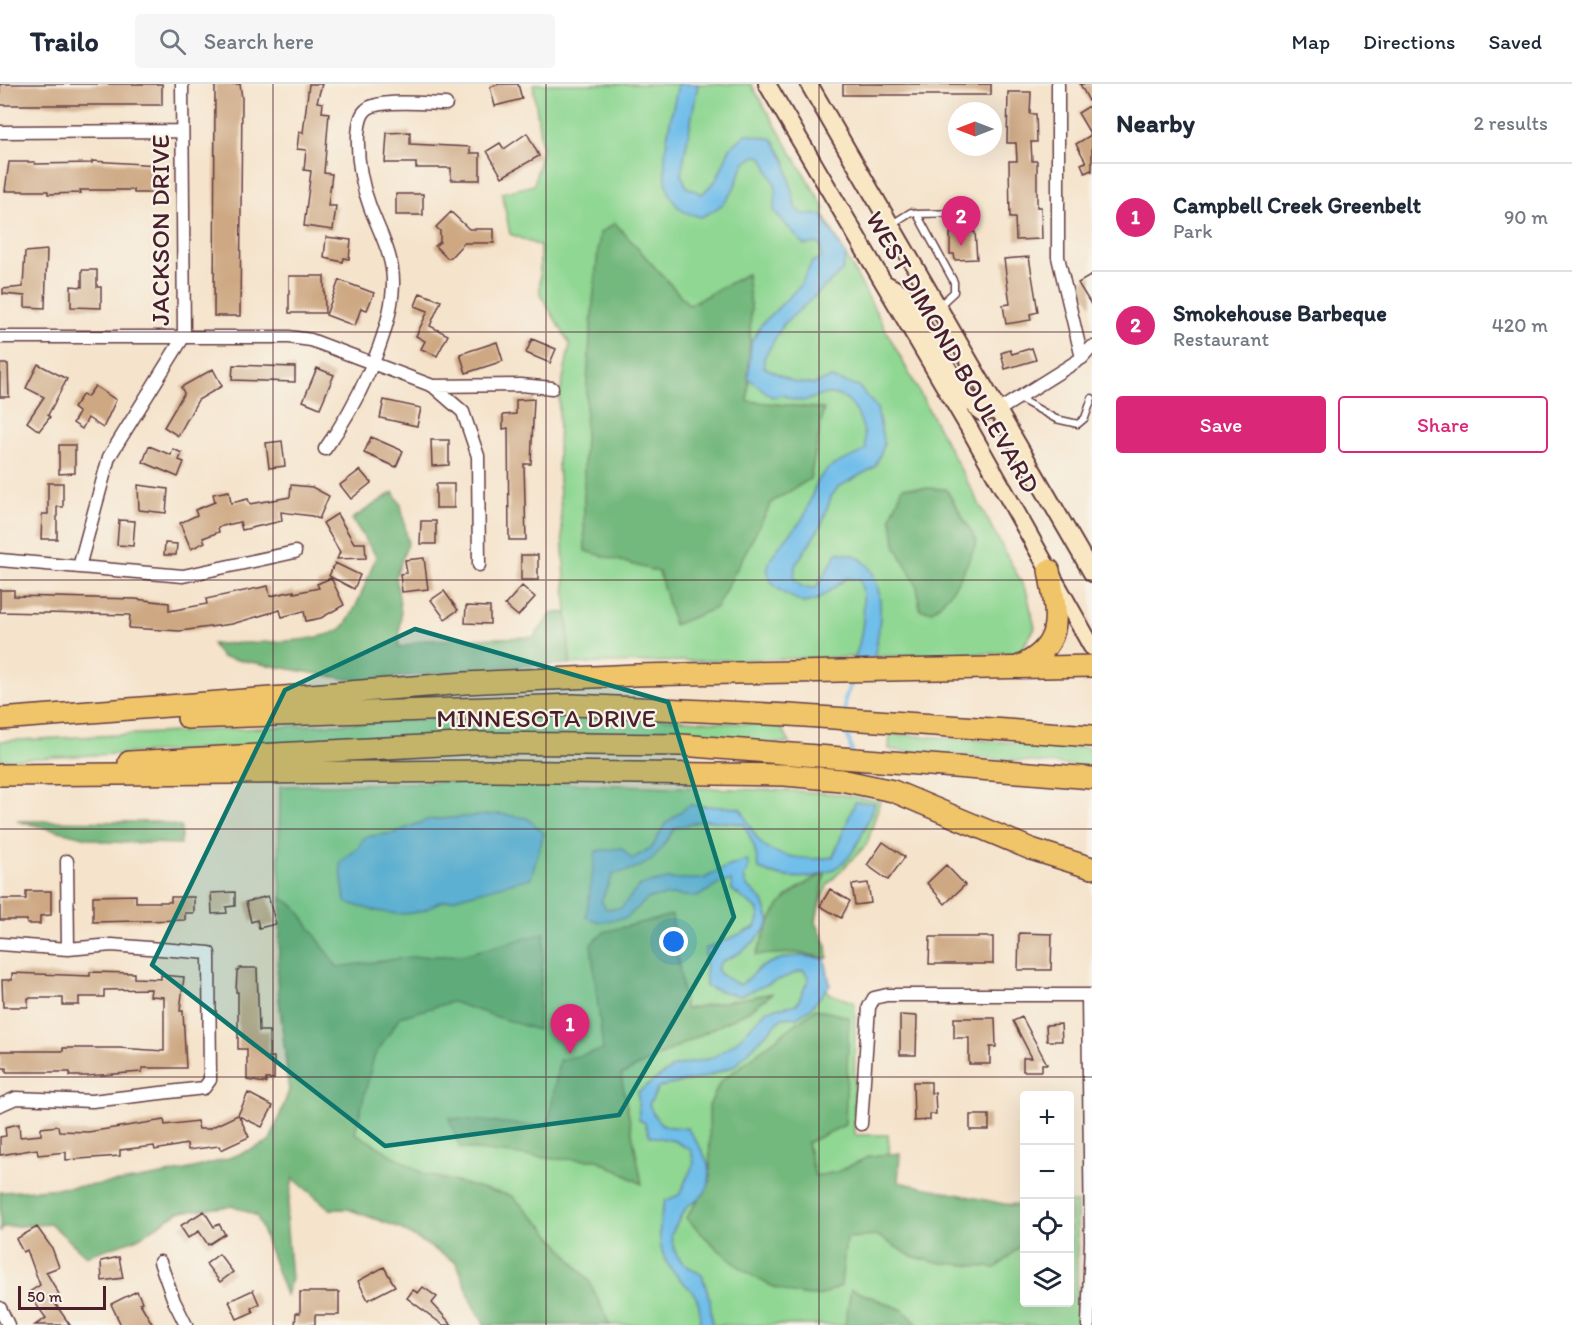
<!DOCTYPE html>
<meta charset="utf-8">
<style>
body{margin:0;font-family:Itim,sans-serif;background:#f6f6f7;color:#1f2937}
.controls{position:absolute;right:18px;bottom:18px;display:grid;overflow:hidden;border-radius:6px;box-shadow:0 6px 24px #0002}
.controls button{width:54px;height:54px;display:grid;place-items:center;padding:0;border:0;border-bottom:2px solid #e0e1e3;background:#fff;color:#1f2937;font:30px sans-serif}
.compass{position:absolute;left:948px;top:18px;width:54px;height:54px;border-radius:50%;background:#fff;box-shadow:0 6px 24px #0002;rotate:270deg}
.scale{position:absolute;left:18px;bottom:15px;width:88px;box-sizing:border-box;padding-left:6px;border:3px solid #4a1f2b;border-top:0;font-size:16px;line-height:21px;white-space:nowrap;color:#4a1f2b;-webkit-text-stroke:4px #f7f3e8;paint-order:stroke}
.you{position:absolute;left:674px;top:858px;width:21px;height:21px;margin:-15px;border:4px solid #fff;border-radius:50%;background:#1a73e8;box-shadow:0 0 0 9px #1a73e833}
.badge{display:grid;place-items:center;width:39px;height:39px;border-radius:50%;background:#db2777;color:#fff;font-size:20px;font-weight:700}
.pin{position:absolute;translate:-50% -50px;filter:drop-shadow(0 2px 3px #0008)}
.pin::after{content:'';position:absolute;top:32px;width:21px;height:18px;background:inherit;clip-path:polygon(0 0,100% 0,50% 100%)}
.list{margin:0;padding:0;list-style:none}
h2{display:flex;justify-content:space-between;align-items:center;height:78px;margin:0;padding:0 24px;font-size:26px}
h2 small{font-size:20px;font-weight:400;color:#747a83}
.list li{display:grid;grid-template-columns:39px 1fr auto;gap:18px;align-items:center;box-sizing:border-box;height:108px;padding:0 24px;border-top:2px solid #e0e1e3}
.list b{display:block;font-size:22px;white-space:nowrap}
.list p{margin:0;font-size:20px;white-space:nowrap;color:#747a83}
.list em{font-size:20px;font-style:normal;color:#747a83}
.actions{display:flex;gap:12px;padding:18px 24px}
.actions a{flex:1;padding:14px 0;border:2px solid #db2777;border-radius:6px;text-align:center;font-size:21px;color:#db2777}
.actions .main{background:#db2777;color:#fff}
.icon{flex:none;width:33px;height:33px;fill:none;stroke:currentColor;stroke-width:2;stroke-linecap:round;stroke-linejoin:round}
.map{position:relative;flex:none;width:1092px;height:1241px;overflow:hidden}
header{display:flex;align-items:center;gap:36px;box-sizing:border-box;height:84px;padding:0 30px;background:#fff;border-bottom:2px solid #e0e1e3}
header strong{font-size:28px}
nav{display:flex;gap:33px;margin-inline-start:auto;font-size:21px}
.search{width:420px;height:54px;background:#f6f6f7;display:flex;align-items:center;gap:15px;box-sizing:border-box;padding:0 21px;border-radius:6px;color:#747a83;font-size:22px}
main{display:flex}
aside{flex:1;background:#fff}
.map>svg:first-child{display:block}
.green{fill:#8fd793;stroke:#6c7b5f;stroke-width:1.5}
.forest{fill:#73b87d;stroke:#5e6c54;stroke-width:1.5}
.water{fill:#70beea;stroke:#5d6e8a;stroke-width:1.5}
.lines{fill:none;stroke-linecap:round;stroke-linejoin:round}
.stream{stroke:#70beea;stroke-width:4}
.building{fill:#cea883}
.lane-casing{stroke:#643c43;stroke-width:9}
.street-casing{stroke:#643c43;stroke-width:15}
.secondary-casing{stroke:#643c43;stroke-width:20}
.highway-casing{stroke:#643c43;stroke-width:24}
.lane{stroke:#fff;stroke-width:6}
.street{stroke:#fff;stroke-width:12}
.secondary{stroke:#f9e7c3;stroke-width:16}
.highway{stroke:#f0c469;stroke-width:21}
.marked{fill:#0f766e;fill-opacity:0.2;stroke:#0f766e;stroke-width:4.5;stroke-linejoin:round}
.grid{fill:none;stroke:#4a1f2b;stroke-width:1.5;stroke-opacity:0.55}
.labels{text-anchor:middle;dominant-baseline:central;stroke-width:4.5;stroke-linejoin:round;paint-order:stroke}
.street-label{font-size:26px;fill:#4a1f2b;stroke:#f7f3e8}
</style>
<header>
<strong>Trailo</strong>
<div class="search"><svg class="icon" aria-label="search" viewBox="0 0 24 24"><circle cx="10" cy="10" r="6"/><path d="M15 15l6 6"/></svg>Search here</div>
<nav><a>Map</a><a>Directions</a><a>Saved</a></nav>
</header>
<main>
<div class="map">
<svg width="1092" height="1241" viewBox="0 0 1092 1241">
<rect width="100%" height="100%" fill="#f7f3e8"/>
<filter id="ink" filterUnits="userSpaceOnUse"><feTurbulence type="fractalNoise" baseFrequency=".0167" numOctaves="2"/><feDisplacementMap in="SourceGraphic" scale="12" xChannelSelector="R" yChannelSelector="G"/><feConvolveMatrix kernelMatrix="1 2 1 2 8 2 1 2 1" color-interpolation-filters="sRGB"/></filter>
<filter id="wash" filterUnits="userSpaceOnUse"><feTurbulence type="fractalNoise" baseFrequency=".008" numOctaves="4" result="noise"/><feDisplacementMap in="SourceGraphic" scale="24" xChannelSelector="R" yChannelSelector="G"/><feGaussianBlur stdDeviation="1.35" result="paint"/><feColorMatrix in="noise" values="0 0 0 0 0 0 0 0 0 0 0 0 0 0 0 0 0 1.4 0 .05"/><feComposite in="paint" operator="in"/></filter>
<g filter="url(#wash)">
<rect width="100%" height="100%" fill="#f5e3cb"/>
<!-- green -->
<path class="green" d="M533,0H751L825,125L823,129L1027,509L1035,544L1019,569L570,580L558,380L559,315L570,260L540,210V162L510,150L502,109L534,101L542,66Z
M609,631L780,642L790,659L363,657L0,676V657L457,634Z
M890,650L1092,664V683L901,667L889,665Z
M488,697L797,707L837,710L880,717L867,760L828,800L813,835L828,909L855,919L854,1051H888L893,1113L977,1121L1024,1120V1218H1070V1119H1077V1241H485L474,1223L457,1179L398,1143L348,1125H330L270,1057L289,1007L277,895L283,822L279,779L280,702Z"/>
<!-- forest -->
<path class="forest" d="M615,139L689,221L747,190L751,223L748,317L824,325L810,395L772,418L716,524L674,541L659,488L585,467C581,360 588,255 600,149Z
M903,403L946,405L977,457C967,482 954,511 932,527L920,526L917,502L896,463L891,433Z
M393,408L401,421L408,459L396,492L401,529L399,564L423,556L534,553L553,528L567,529L570,580L503,583L358,597L221,573L212,560C243,558 318,561 342,544C354,534 370,488 376,472L352,435Z
M17,737L160,738L181,743V760L105,758Z
M825,789L816,838L827,862L828,874L796,869L756,871C775,824 778,812 825,789Z
M282,814L296,823L337,883L411,873L462,871L545,849L537,946L452,918L400,933L374,973L355,1049L424,1090L512,1112L545,1144L589,1197L610,1241H485L474,1223L457,1179L398,1143L348,1125H330L293,1094L286,1134L291,1195L286,1211L257,1132L234,1122L179,1128L136,1155L86,1172L51,1140L3,1143L0,1149V1108C84,1104 194,1095 270,1057L289,1007L277,895Z
M672,831L685,925L773,909L750,926L621,991L642,1100L598,1076L555,1075L460,1064L449,1034L548,1043L559,976L603,966L591,860L604,848Z
M815,925L849,933L845,1041L807,1059L815,1092L837,1088L870,1072L900,1069L898,1098L1024,1124V1159L996,1184L934,1178L911,1172L878,1152L846,1154L841,1202C833,1205 823,1213 815,1212C762,1211 720,1169 686,1134L710,1098L709,1022L720,998Z
M851,1205L903,1226L919,1241H845Z"/>
<!-- water -->
<path class="water" d="M678,0H698L681,90L687,103L702,110L717,95L730,64L746,50L773,55L786,78L795,123L803,130L822,131L846,172L842,187L783,241L764,274V283L794,298L814,300L831,294L859,303L877,324L884,361L875,383L838,403L831,413L822,440L795,482L794,495L802,503L816,504L838,468C843,470 852,470 856,472C890,491 880,545 874,574L854,576C863,552 867,521 860,496L847,494L817,516L803,519C795,514 785,511 778,505C749,483 788,455 801,437C813,419 810,400 829,384C840,376 855,374 866,365C865,344 857,313 831,310C811,309 810,325 783,311L772,313L748,294L751,259L761,241L800,202L812,178L821,174V163L818,159L804,161L774,127L776,103L762,73L756,72L744,79C733,108 731,120 701,133C696,131 687,130 683,127C649,103 672,33 678,0Z
M855,718L875,719C867,737 859,764 844,778C820,798 787,797 759,785L754,762L744,740L704,736L675,744C654,775 652,783 613,790L601,817L606,825L621,824L640,801L668,795H703L724,784L747,776L749,783L744,793L746,801L763,817L770,838C759,856 741,870 721,878L717,885L721,891L739,901C750,897 751,889 760,884C782,871 802,870 825,875L830,901L811,924L797,933L782,934L734,982L703,994L659,1003L649,1020C657,1042 664,1044 687,1044C702,1065 723,1093 699,1115C695,1119 690,1118 687,1123C680,1132 676,1142 671,1151C675,1176 681,1179 702,1191L710,1216L712,1241H700C702,1207 689,1207 671,1185C656,1166 658,1139 665,1117L679,1111L694,1079L691,1066L675,1057L650,1052L644,1038L639,1036L638,1008L675,982L712,974L736,958L767,926L797,920L809,894L803,886L739,912L706,903L705,865L754,844L759,836L758,826L732,806L731,797L721,799L697,813L674,811L649,814L626,834L599,838L586,833L596,767L622,764L632,775L652,763L665,740L689,721L740,724C747,735 754,753 763,761C778,774 816,777 833,773Z
M500,730L527,734L544,749L531,794L459,813C451,817 444,816 437,819C432,821 429,825 424,826C400,835 369,826 345,818L340,778L358,764L365,753L394,749L427,736Z"/>
<g class="lines">
<!-- stream -->
<path class="stream" d="M845,628V615L853,594
M845,641L852,668"/>
</g>
<g id="blocks">
<!-- building -->
<path class="building" d="M0,0H162V21H0Z
M215,0H240L242,14L240,232H214Z
M309,0H322L317,18L323,19L322,28L329,29L324,89L332,90L328,122H336L333,146L304,142L311,87L304,86L306,66L297,65L299,48L303,49Z
M499,0H518L522,15L495,22L490,3Z
M843,0H991V11H843Z
M1080,0H1092V88L1091,86L1085,89L1081,80L1086,78L1076,60L1091,51L1078,29L1091,21Z
M1008,8H1031L1030,30H1036L1037,58H1031L1032,77H1037V123H1041L1042,155L1016,156L1015,134H1010L1009,77H1017L1016,59H1007Z
M410,48V60L470,63V69H480V96H451V84H416V79H385L387,49Z
M527,49L539,72L502,93L487,67L500,59L504,65Z
M92,77L158,81V109H134V106H80L81,109L48,110V107H5L9,78H35V80L92,79Z
M396,110H423V131H396Z
M451,128L469,145H494V159H464L450,174H447L435,162L440,158V147L436,143Z
M975,148L977,175L955,176L954,170H950V149Z
M326,153L351,156L349,175L344,174L343,178L324,174Z
M47,166L45,224L25,223V212L3,210V205L23,203L25,168Z
M1029,173L1038,228L1030,230L1031,236L1006,240L1003,221L1010,220L1004,175Z
M82,186H97V203H101V224L71,223V202L82,203Z
M1092,191V222L1078,199Z
M289,192H324L325,229H289Z
M339,196L374,209L367,226L361,224L355,242L326,231Z
M420,209L441,217L430,242L448,251L437,272L421,265L425,257L416,252L428,227L415,222Z
M532,255L556,265L550,279L526,269Z
M497,258L503,277L466,289L460,270Z
M1032,264L1036,276L1005,285L1001,269L1010,266L1012,270Z
M0,280H8L9,313H0Z
M38,280L67,295L48,331L50,333L39,347L27,338L44,313L26,304Z
M233,281L295,283V298L232,296Z
M317,284L334,291L320,324L303,317Z
M213,285L222,302L198,316L178,352L164,343L184,309L181,303Z
M95,302L116,316L103,344L88,334L82,345L73,339L79,329L73,324L83,310L87,313Z
M534,315L531,380H524L526,456H509L508,344L503,345V331L516,330V316Z
M384,316L421,324L417,342L380,334Z
M371,353L403,367L396,383L364,369Z
M431,356H449V381L432,382Z
M282,357L285,382L269,384L266,359Z
M59,361H75V389L59,390Z
M149,362L171,371L173,365L182,369L179,376L184,378L178,393L143,378Z
M360,386L371,399L351,415L340,401Z
M48,399H63V423H57V455H41L42,430H48Z
M436,400H454V424H436Z
M138,401L168,405L166,429L139,426Z
M291,401L312,403L329,412L319,435L312,432L281,428L282,437L242,446L240,438L218,443L219,448L203,454L205,458L191,465L180,439L197,431L195,426L215,418L213,410L229,407L231,419L248,415L250,420L290,413Z
M337,430L354,459H365L366,474L337,475L340,468L323,439Z
M119,436L135,437L133,462L117,461Z
M421,437H436V460H420Z
M165,459L177,460L176,471H164Z
M521,471H538V496H521Z
M424,474L428,505L402,508L400,490L407,489L405,476Z
M335,479L360,491L354,505L329,492Z
M331,494L344,521L321,534L306,537L304,527L282,533L280,526L232,540L180,547L129,544L130,531L0,528V506H14V512L135,515L169,519V527L207,520L206,515L268,502L270,512L294,507V509L319,504L317,500Z
M522,502L535,513L518,532L505,521Z
M444,507L458,526L445,535L431,516Z
M466,522L490,523V540L465,539Z
M883,758L905,773L888,796L867,781Z
M946,781L965,801L945,820L927,799Z
M868,799L871,819L855,821L852,801Z
M830,805L850,817L841,834L820,822Z
M26,807H51V831L40,832V840H27V836H0V815H26Z
M235,808V822L226,823L227,829L212,830L211,809Z
M136,811V818H171V813H194V829H185V836L93,838V812Z
M268,812L276,840L259,844L257,836L251,838L246,818Z
M1019,849L1052,850L1051,886H1018Z
M930,853H993V880H929Z
M240,884H257L259,947H269V973H274V995H266V999L247,996V965H238V908H236L237,887Z
M90,888L134,889V894L161,895V891L184,893L180,927H183L186,984H142V988L87,992H70V988H6V984H0V967H63V964H119L164,967V913L150,912L151,905L104,906V913H79V921H63V914H28V923H3L2,896H12V889L90,892Z
M900,931L917,932L916,971H900Z
M1022,933L1047,980H1042V987H1023V974H1032L1013,937Z
M954,934H995L996,963H990V980H969V954H954Z
M1061,940L1062,957H1047L1046,941Z
M913,998H931V1009H935L936,1030H930V1036L914,1037Z
M248,1009L273,1022L262,1043L239,1032L249,1053L221,1066L219,1062L188,1066L187,1060L155,1066L154,1062L120,1066V1072L66,1076V1068L38,1071L37,1065L0,1071V1053L6,1052L5,1043L19,1040L20,1053L41,1051V1044L58,1042L59,1047L88,1048L164,1036L165,1041L197,1037L199,1045H208L238,1031Z
M970,1031H989V1046H970Z
M204,1127L214,1143L219,1140L225,1150L208,1161L199,1147L188,1154L180,1142Z
M37,1143L52,1164L59,1183L46,1188L59,1210L54,1213V1218L70,1241H35L46,1234L28,1209L40,1201L27,1166L23,1168L16,1155Z
M219,1170L233,1188L220,1198L206,1180Z
M119,1173L123,1194L102,1197L101,1177Z
M384,1183L395,1202L368,1216L358,1197Z
M423,1203L437,1213L432,1219L452,1241H443L407,1214L413,1206L418,1209Z
M253,1206L259,1220L251,1224L253,1228L237,1235L229,1217Z
M137,1207L142,1218L140,1219L153,1241H121L111,1220Z
M300,1208H339V1231H315V1241H295L296,1229H300Z"/>
</g>
</g>
<g filter="url(#ink)">
<use href="#blocks" fill-opacity="0" stroke="#643c43" stroke-width="1.5"/>
<g class="lines">
<defs>
<path id="lane" d="M917,130L964,129
M892,140L911,128L917,130L954,198V208L939,222
M1020,315L1056,335L1078,340L1085,334L1092,314"/>
<path id="street" d="M1058,0V173L1082,274
M0,48L182,47
M0,253H289L311,256L433,302L463,328L478,372L479,481
M433,302L521,301L552,304
M999,326L1082,274L1092,263
M325,365C355,324 391,252 393,201C394,173 380,149 370,123C361,99 357,76 358,51C359,43 359,32 366,26C377,14 429,20 446,20
M0,476L183,492L295,468
M79,483L109,373L184,252L182,0
M67,777L68,865
M0,860L68,865L112,861L209,869L210,996L204,1004L92,1017L16,1014L0,1021
M1088,911L1091,1157L1088,1241
M861,1040L869,923L874,914L887,911H1092
M160,1178L174,1217L186,1241
M0,1224L8,1241"/>
<path id="secondary" d="M767,0L969,344L1092,563
M809,0L1092,489
M884,199L904,210L962,308L981,328L999,326"/>
<path id="highway" d="M1020,582C1067,561 1056,528 1049,486
M188,634L573,621L790,631L1092,652
M0,635L465,599L636,591L1092,582
M129,678L478,659L681,661L1092,694
M0,691L491,687L785,691L841,696L893,707L1031,765L1092,784"/>
</defs>
<!-- lane casing -->
<use href="#lane" class="lane-casing"/>
<!-- street casing -->
<use href="#street" class="street-casing"/>
<!-- secondary casing -->
<use href="#secondary" class="secondary-casing"/>
<!-- highway casing -->
<use href="#highway" class="highway-casing"/>
<!-- lane -->
<use href="#lane" class="lane"/>
<!-- street -->
<use href="#street" class="street"/>
<!-- secondary -->
<use href="#secondary" class="secondary"/>
<!-- highway -->
<use href="#highway" class="highway"/>
</g>
</g>
<!-- marked area -->
<path class="marked" d="M415,545L668,618L734,833L619,1031L385,1062L152,881L285,606Z"/>
<!-- grid -->
<path class="grid" d="M273,0V1241M546,0V1241M819,0V1241M0,248H1092M0,496H1092M0,745H1092M0,993H1092"/>
<g class="labels">
<!-- street labels -->
<g class="street-label">
<text transform="translate(160 146) rotate(-90)">JACKSON DRIVE</text>
<text transform="translate(953 268) rotate(60)">WEST DIMOND BOULEVARD</text>
<text x="546" y="634">MINNESOTA DRIVE</text>
</g>
</g>
</svg>
<div class="controls">
<button>+</button>
<button>−</button>
<button><svg class="icon" aria-label="locate" viewBox="0 0 24 24"><circle cx="12" cy="12" r="6"/><path d="M12 2v4M12 18v4M2 12h4M18 12h4"/></svg></button>
<button><svg class="icon" aria-label="layers" viewBox="0 0 24 24"><path d="M12 4l9 5-9 5-9-5zM3 14l9 5 9-5"/></svg></button>
</div>
<svg class="compass" viewBox="-18 -18 36 36"><path d="M0-13l5 13h-10z" fill="#e53935"/><path d="M0 13l5-13h-10z" fill="#747a83"/></svg>
<div class="scale">50 m</div>
<div class="you"></div>
<div class="pin badge" style="left:570px;top:970px">1</div>
<div class="pin badge" style="left:961px;top:162px">2</div>
</div>
<aside>
<h2>Nearby<small>2 results</small></h2>
<ul class="list">
<li><span class="badge">1</span><div><b>Campbell Creek Greenbelt</b><p>Park</p></div><em>90 m</em></li>
<li><span class="badge">2</span><div><b>Smokehouse Barbeque</b><p>Restaurant</p></div><em>420 m</em></li>
</ul>
<div class="actions"><a class="main">Save</a><a>Share</a></div>
</aside>
</main>
